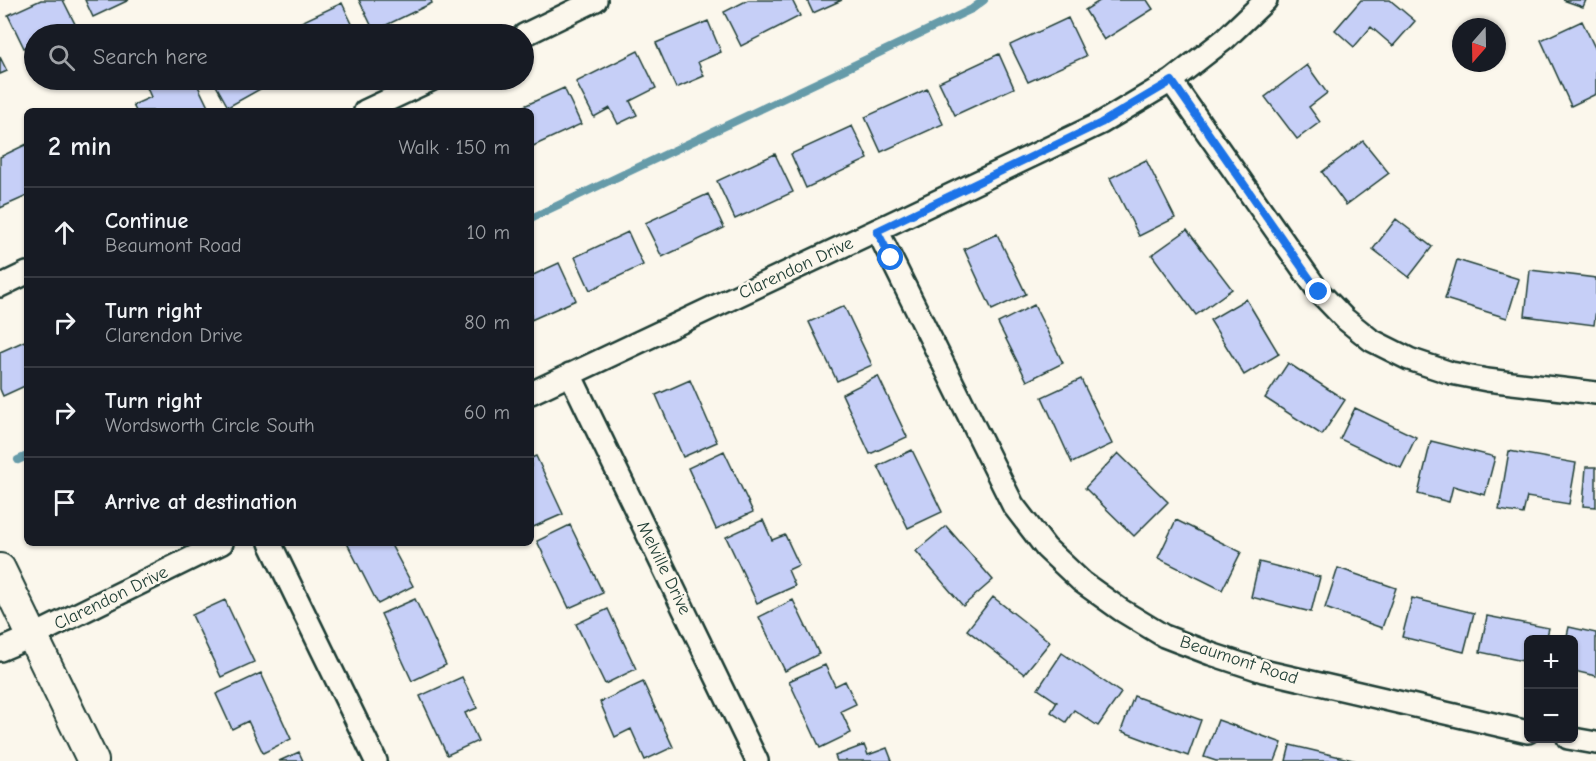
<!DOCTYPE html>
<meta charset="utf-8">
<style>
body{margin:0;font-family:"Comic Neue",sans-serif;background:#242831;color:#f1f3f6}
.controls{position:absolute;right:18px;bottom:18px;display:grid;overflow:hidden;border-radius:9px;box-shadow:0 2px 4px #0004}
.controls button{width:54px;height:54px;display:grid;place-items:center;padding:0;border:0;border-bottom:2px solid #363941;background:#171b24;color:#f1f3f6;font:30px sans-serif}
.compass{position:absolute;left:1452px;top:18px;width:54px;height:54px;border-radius:50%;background:#171b24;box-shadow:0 2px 4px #0004;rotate:200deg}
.stop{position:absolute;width:18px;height:18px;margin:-14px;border:4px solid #1a73e8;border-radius:50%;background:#fff}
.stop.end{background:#1a73e8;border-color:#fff;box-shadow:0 2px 6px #0008}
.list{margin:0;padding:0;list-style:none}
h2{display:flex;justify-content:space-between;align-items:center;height:78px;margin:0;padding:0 24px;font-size:26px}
h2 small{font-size:20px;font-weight:400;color:#9ea1a6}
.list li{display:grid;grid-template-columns:39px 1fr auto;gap:18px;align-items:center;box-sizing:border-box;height:90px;padding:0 24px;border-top:2px solid #363941}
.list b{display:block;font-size:22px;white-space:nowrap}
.list p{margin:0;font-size:20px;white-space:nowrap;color:#9ea1a6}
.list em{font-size:20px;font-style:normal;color:#9ea1a6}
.icon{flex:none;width:33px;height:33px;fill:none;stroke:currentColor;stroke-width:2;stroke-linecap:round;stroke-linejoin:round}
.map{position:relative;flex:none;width:1596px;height:761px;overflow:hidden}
.search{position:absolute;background:#171b24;box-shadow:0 2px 4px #0004;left:24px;top:24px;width:510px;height:66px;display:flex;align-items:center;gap:15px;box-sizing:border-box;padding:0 21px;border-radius:33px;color:#9ea1a6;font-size:22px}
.panel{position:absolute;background:#171b24;box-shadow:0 2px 4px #0004;left:24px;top:108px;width:510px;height:438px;border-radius:9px}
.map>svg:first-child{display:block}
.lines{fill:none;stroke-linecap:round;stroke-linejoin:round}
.stream{stroke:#669ba9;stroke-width:8}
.building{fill:#c6cff7;stroke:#1f3d34;stroke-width:1.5}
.street-casing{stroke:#1f3d34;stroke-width:26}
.secondary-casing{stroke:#1f3d34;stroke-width:34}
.street{stroke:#fbf7ec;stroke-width:21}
.secondary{stroke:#fbf7ec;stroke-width:30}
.route{stroke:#1a73e8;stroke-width:8}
.labels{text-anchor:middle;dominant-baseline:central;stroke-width:5;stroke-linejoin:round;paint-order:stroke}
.street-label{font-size:18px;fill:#1f3d34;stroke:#fbf7ec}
</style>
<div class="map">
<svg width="1596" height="761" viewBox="0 0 1596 761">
<rect width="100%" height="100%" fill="#fbf7ec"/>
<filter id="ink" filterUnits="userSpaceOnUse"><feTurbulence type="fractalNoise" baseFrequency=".0167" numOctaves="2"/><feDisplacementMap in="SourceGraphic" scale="12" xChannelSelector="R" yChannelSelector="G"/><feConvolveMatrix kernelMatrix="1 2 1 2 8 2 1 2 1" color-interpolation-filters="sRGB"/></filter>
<g filter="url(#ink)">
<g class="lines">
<!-- stream -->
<path class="stream" d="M531,218L972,9L984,0
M18,460L27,456"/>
</g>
<!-- building -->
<path class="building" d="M41,0H63L75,24L53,34H34V43L24,48L8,15Z
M85,0H129L93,17Z
M359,0H431L432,3L374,31Z
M748,0H792L800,16L741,46L724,12Z
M807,0H842L813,13Z
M1101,0H1147L1153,9L1104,40L1085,10Z
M1361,0H1390L1415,21L1393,46L1371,27L1354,47L1335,30Z
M1563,0H1586L1583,7Z
M342,3L357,34H281L280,32Z
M1068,18L1086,56L1028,82L1010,45Z
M708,21L721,52L698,62L704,76L676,88L656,43Z
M1582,21L1596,50V94L1571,106L1541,40Z
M638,51L656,88L630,101L637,115L618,124L610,108L594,117L576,82Z
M999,54L1014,88L955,115L939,82Z
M0,57L7,71L0,74Z
M1307,65L1327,93L1309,107L1320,122L1297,139L1265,97Z
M146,80H195L210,111H136L133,105L151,97L144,81Z
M213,80H276L228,107Z
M564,88L581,124L531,147V111H513Z
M927,89L943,124L881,152L865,117Z
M852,126L868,159L806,188L791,154Z
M1363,141L1389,173L1346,205L1322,172Z
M27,144V196L0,208V157Z
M775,154L793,192L735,219L717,181Z
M1146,160L1175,218L1139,236L1110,178Z
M708,194L724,228L662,257L645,223Z
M1396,219L1432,247L1409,277L1373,249Z
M1187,230L1232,289L1196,315L1152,255Z
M628,232L643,265L590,290L575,257Z
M997,234L1026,294L992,310L964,249Z
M1457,260L1519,279L1507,318L1445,299Z
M559,263L576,300L531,320V276Z
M1530,270L1596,278V310L1594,325L1525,316Z
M1246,299L1279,354L1244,375L1210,320Z
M1034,305L1063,363L1027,381L998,323Z
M844,306L872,365L837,381L809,322Z
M27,340V385L3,396L0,389V352Z
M1288,363L1345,400L1322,435L1265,398Z
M878,376L907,437L870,454L842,394Z
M1081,379L1112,444L1072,463L1042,397Z
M690,380L717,442L683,457L656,395Z
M1355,408L1416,437L1401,468L1340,439Z
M1431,441L1495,457L1485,495L1453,486L1449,502L1418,494Z
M912,450L942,512L908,528L878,466Z
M724,451L753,512L716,529L688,468Z
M1509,451L1576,463L1569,504L1527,497L1523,514L1499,510Z
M1118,453L1168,502L1134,536L1085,488Z
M536,456L563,514L531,528V458Z
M1586,467H1596V507L1583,506Z
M763,520L772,540L785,535L799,565L788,570L795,586L757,603L726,537Z
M1176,520L1241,552L1222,590L1158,558Z
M570,525L603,593L569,608L537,541Z
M946,526L993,580L963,606L916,551Z
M347,543H390L413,586L378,604Z
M1259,562L1320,577L1311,612L1251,597Z
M1338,568L1396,588L1382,628L1325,608Z
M993,597L1050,642L1024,674L967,630Z
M1412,598L1474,613L1464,652L1402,637Z
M415,599L446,665L412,681L381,614Z
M225,600L254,662L221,677L192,615Z
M793,600L819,654L785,671L759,617Z
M608,609L636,669L605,684L576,624Z
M1487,616L1549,628L1546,640H1528V662L1480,652Z
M1569,627L1596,633V676L1574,671V640H1566Z
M1062,653L1121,693L1098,726L1074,710L1066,722L1051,712L1057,702L1038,689Z
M825,665L835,686L845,681L856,704L841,711L851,733L820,748L789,681Z
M261,673L291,739L263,753L248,721L232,729L216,694Z
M462,677L477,708L465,713L478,741L447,755L420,696Z
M643,682L673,747L645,760L631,729L615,737L600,702Z
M1134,696L1201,720L1188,756L1121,731Z
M1218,720L1282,743L1275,761H1216L1204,757Z
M864,745L868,755L887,748L892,761H837L835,756Z
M1290,745L1357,761H1286Z
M299,752L303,761H279Z"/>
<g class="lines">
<defs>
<path id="street" d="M524,35L596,0
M1171,81L1319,292L1345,319L1371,340L1409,359L1451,373L1487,380L1596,393
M365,111L431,80
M877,230L1013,505L1046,548L1082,582L1121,610L1164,636L1211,654L1263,671L1528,732
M0,286L27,273
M570,374L757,761
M531,393L877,230L1101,123L1171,81L1225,39L1266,0
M270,543L376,761
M0,650L33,636L222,543
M1568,738L1596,743"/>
<path id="secondary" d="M0,569L93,761"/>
</defs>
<!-- street casing -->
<use href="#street" class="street-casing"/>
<!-- secondary casing -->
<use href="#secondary" class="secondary-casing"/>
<!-- street -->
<use href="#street" class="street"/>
<!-- secondary -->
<use href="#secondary" class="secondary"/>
</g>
</g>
<g class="lines" filter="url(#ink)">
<!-- route -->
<path class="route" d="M891,258L877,231L1101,123L1172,81L1319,292"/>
</g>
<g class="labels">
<!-- street labels -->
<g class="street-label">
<text transform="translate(796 268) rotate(-25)">Clarendon Drive</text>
<text transform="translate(664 568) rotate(64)">Melville Drive</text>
<text transform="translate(111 598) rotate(-26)">Clarendon Drive</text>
<text transform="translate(1239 660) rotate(18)">Beaumont Road</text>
</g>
</g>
</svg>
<div class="controls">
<button>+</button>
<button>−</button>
</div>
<svg class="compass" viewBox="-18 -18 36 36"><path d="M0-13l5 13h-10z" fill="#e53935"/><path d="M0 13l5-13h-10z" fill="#9ea1a6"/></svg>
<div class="stop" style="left:891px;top:258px"></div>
<div class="stop end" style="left:1319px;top:292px"></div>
<div class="search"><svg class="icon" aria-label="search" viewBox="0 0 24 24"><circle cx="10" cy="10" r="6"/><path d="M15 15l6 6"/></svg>Search here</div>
<section class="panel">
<h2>2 min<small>Walk · 150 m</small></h2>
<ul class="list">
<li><svg class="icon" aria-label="ahead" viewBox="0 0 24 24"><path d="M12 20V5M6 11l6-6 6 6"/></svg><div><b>Continue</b><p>Beaumont Road</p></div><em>10 m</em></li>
<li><svg class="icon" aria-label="right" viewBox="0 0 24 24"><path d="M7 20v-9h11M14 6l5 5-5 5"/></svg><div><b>Turn right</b><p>Clarendon Drive</p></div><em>80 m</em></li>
<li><svg class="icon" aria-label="right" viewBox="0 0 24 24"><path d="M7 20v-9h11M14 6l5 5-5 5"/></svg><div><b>Turn right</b><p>Wordsworth Circle South</p></div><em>60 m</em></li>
<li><svg class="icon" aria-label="arrive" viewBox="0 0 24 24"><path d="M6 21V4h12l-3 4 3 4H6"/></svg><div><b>Arrive at destination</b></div></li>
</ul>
</section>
</div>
